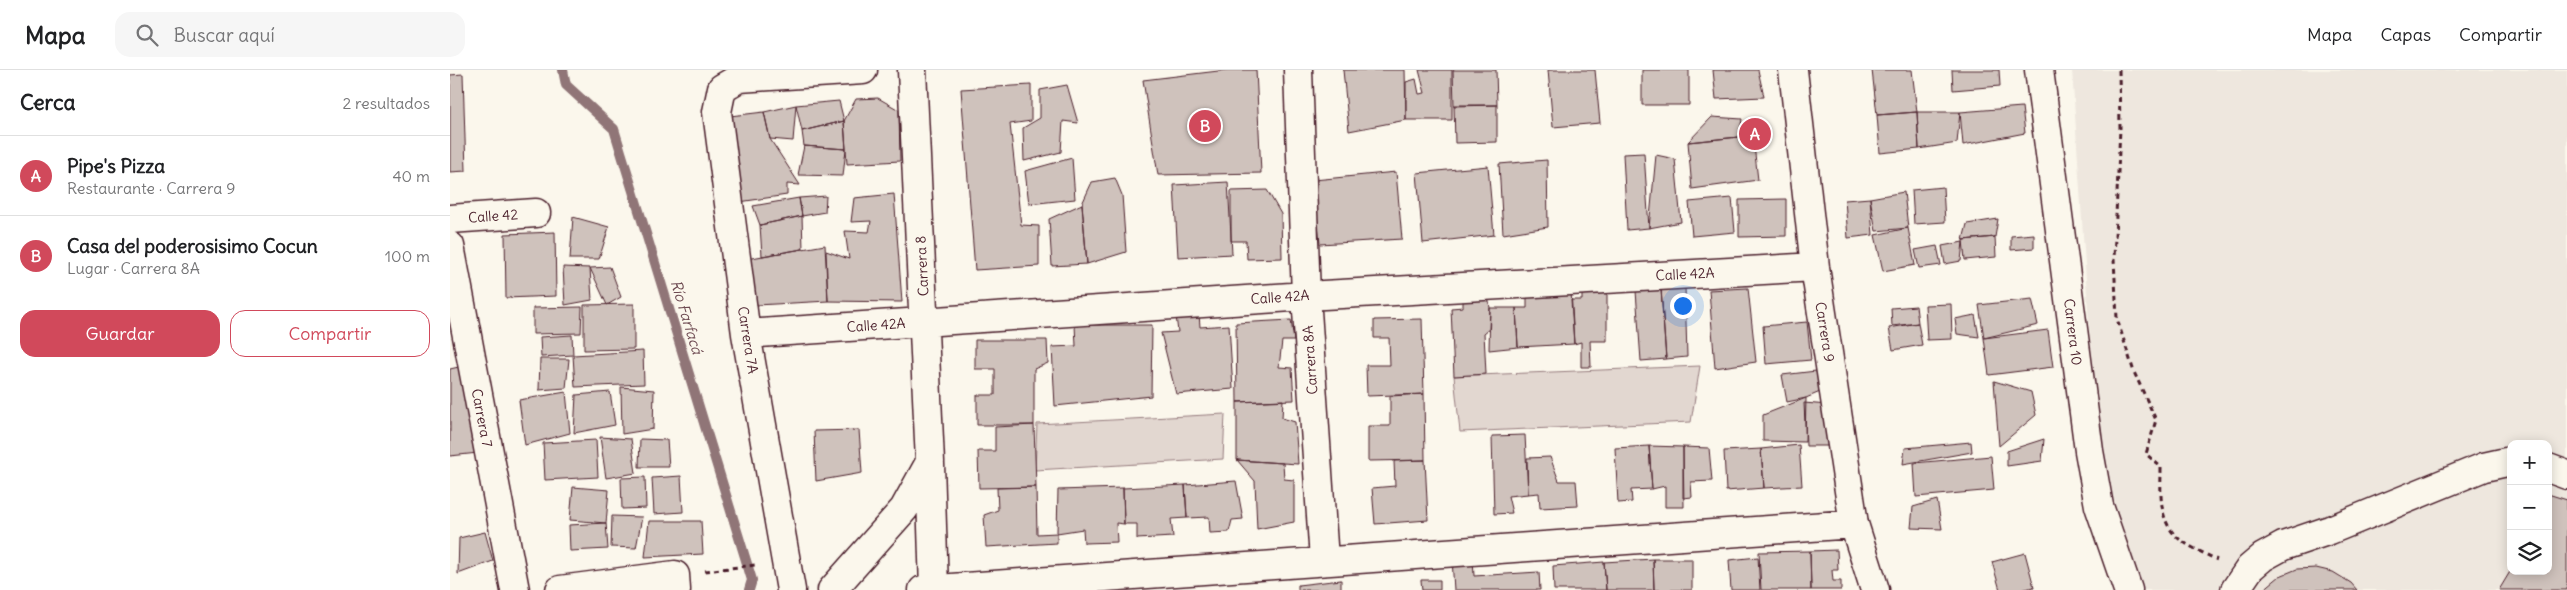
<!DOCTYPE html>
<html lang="es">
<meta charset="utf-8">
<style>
body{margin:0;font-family:Delius,sans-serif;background:#f6f6f6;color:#202124}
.controls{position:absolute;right:15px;bottom:15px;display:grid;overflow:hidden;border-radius:10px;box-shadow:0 2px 12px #0003}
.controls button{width:45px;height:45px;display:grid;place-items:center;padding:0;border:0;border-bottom:1px solid #e0e0e0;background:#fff;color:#202124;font:25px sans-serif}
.you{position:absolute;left:1232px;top:235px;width:18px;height:18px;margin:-12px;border:4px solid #fff;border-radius:50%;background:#1a73e8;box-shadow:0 0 0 8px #1a73e833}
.badge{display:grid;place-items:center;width:32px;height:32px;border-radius:50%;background:#d1495b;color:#fff;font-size:16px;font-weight:700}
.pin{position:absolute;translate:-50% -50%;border:2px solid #fff;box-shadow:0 1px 5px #0006}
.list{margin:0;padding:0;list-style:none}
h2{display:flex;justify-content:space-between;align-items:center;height:65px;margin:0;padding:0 20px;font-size:21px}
h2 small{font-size:16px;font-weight:400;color:#757577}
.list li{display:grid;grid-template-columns:32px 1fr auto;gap:15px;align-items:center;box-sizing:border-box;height:80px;padding:0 20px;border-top:1px solid #e0e0e0}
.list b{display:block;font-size:19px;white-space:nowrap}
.list p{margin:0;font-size:16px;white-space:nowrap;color:#757577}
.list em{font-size:16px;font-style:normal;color:#757577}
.actions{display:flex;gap:10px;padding:15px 20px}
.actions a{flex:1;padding:11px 0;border:1px solid #d1495b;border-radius:15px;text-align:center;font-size:18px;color:#d1495b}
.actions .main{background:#d1495b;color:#fff}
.icon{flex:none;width:28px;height:28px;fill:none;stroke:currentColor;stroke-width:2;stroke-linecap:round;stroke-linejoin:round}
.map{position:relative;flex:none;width:2117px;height:520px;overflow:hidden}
header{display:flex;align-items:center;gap:30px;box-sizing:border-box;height:70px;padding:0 25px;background:#fff;border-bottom:1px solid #e0e0e0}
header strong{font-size:24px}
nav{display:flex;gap:28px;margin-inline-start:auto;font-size:18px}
.search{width:350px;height:45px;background:#f6f6f6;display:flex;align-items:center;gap:12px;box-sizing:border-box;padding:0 18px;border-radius:15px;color:#757577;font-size:19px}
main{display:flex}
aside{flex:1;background:#fff}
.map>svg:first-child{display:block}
.built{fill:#eee7de;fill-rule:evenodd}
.green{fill:#e2d7d0;stroke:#967b7e}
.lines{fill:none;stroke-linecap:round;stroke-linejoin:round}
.stream{stroke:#907477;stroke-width:10}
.building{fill:#cfc2bc;stroke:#4a1f2b}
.minor-casing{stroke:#4a1f2b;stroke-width:31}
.path{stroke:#4a1f2b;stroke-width:3;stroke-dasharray:5 4;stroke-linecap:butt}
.minor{stroke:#fbf7ec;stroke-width:28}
.labels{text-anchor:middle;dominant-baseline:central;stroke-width:4.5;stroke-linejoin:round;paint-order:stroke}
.street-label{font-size:14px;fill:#4a1f2b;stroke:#fbf7ec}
.water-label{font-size:15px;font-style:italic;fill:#6d4a51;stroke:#fbf7ec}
</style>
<header>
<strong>Mapa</strong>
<div class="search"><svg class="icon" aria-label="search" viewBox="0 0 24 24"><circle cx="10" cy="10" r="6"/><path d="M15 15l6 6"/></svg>Buscar aquí</div>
<nav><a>Mapa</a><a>Capas</a><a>Compartir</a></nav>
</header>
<main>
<aside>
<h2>Cerca<small>2 resultados</small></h2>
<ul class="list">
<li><span class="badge">A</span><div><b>Pipe's Pizza</b><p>Restaurante · Carrera 9</p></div><em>40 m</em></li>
<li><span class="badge">B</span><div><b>Casa del poderosisimo Cocun</b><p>Lugar · Carrera 8A</p></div><em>100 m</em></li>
</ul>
<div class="actions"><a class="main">Guardar</a><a>Compartir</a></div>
</aside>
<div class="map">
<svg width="2117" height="520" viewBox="0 0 2117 520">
<rect width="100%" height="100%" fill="#fbf7ec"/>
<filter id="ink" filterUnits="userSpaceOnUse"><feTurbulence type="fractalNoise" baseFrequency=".02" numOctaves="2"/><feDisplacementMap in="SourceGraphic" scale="10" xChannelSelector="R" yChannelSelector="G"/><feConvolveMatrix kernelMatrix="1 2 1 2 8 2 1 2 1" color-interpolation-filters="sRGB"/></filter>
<g filter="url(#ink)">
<!-- built -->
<path class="built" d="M1622,0H2117V520H1686L1648,390ZM2061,374H2098V501H2061Z"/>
<!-- green -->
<path class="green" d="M1250,296L1241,352L1010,362L1004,306Z
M775,344L773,389L585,400L587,354Z"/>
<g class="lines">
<!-- stream -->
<path class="stream" d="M113,0L116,15L164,59L302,510L299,520"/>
</g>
<!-- building -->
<path class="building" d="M777,0H806L811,103L708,105L693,10Z
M893,0H955L956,50L899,61Z
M969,0H1002V50H956V12L966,9L969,24L975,23Z
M1003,0H1046L1047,35L1004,36Z
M1098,0H1145L1150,53L1103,57Z
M1192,0H1239V35H1192Z
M1263,0H1308L1314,27L1266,29Z
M1422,0H1462L1467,42L1427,45Z
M1502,0H1549L1550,16L1503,20Z
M13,4L16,101L0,102V5Z
M581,15V51L560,54L571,155L589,156V196L525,200L511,19Z
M617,15L628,53L613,51L611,82L574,91L573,58L590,48V20Z
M428,28L449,40L450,91L397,94L394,51L406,29Z
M389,31L394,51L352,61L346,35Z
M346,35L343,71L320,69L314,42Z
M1004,35H1047V72L1005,73Z
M1572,37L1575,63L1513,75L1510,42Z
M314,42L320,69L350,115L337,114V125L289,132L280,46Z
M1467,42L1469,79L1430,83L1427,45Z
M1467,42H1510L1507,73L1469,79Z
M1262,47L1292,49L1289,67L1238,72Z
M394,51L396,79L354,76L352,61Z
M1289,67H1303L1308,110L1242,119L1238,72Z
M354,76L396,79L393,106L348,105Z
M1194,83L1199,158L1177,160L1173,84Z
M1206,85L1225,89L1231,152L1199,158Z
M622,88L625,129L579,134L575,101Z
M1097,90L1098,157L1053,164L1049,94Z
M1038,96L1044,165L973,173L967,103Z
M946,102L952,169L870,174L864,110Z
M665,108L672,125L676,182L637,194L632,134L642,112Z
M778,112L782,184L728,187L724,115Z
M1493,117L1495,152L1464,154L1462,120Z
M817,120L831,144L832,188L797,189L796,171H781V121Z
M1454,122L1458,158L1426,161L1420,128Z
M444,124L452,232L378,231L376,181L399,189L395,161L419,162L421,151L401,152L404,128Z
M376,126L375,142L352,146L349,128Z
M349,128L352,146L310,155L303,136Z
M1282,128L1285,162L1242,166L1239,132Z
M1420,128L1423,165L1398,168L1395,130Z
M1336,129V166L1289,167V130Z
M632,134L637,194L602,196L599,149Z
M352,146L353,179L312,186L310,155Z
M123,147L159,157L149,189H120Z
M1548,149L1545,167L1513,170L1517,154Z
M1458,158L1465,195L1433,201L1425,165Z
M105,162L106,226L56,228L55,164Z
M1584,164V178L1561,180V166Z
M1545,167L1546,187L1515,190L1513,170Z
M1513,172L1511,191L1495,194L1492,176Z
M375,175L378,231L307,235L296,189Z
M1487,176L1491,195L1469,198L1465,180Z
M113,197L140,198L142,230L115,235Z
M160,197L171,227L157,235L140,198Z
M1132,214H1157V271H1140L1141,297H1131V272L1124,274L1121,230H1132Z
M1235,217L1237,287L1216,289L1211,219Z
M1298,218L1306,292L1265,298L1259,220Z
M1211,219L1216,289L1191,291L1186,221Z
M1037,220L1040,238L1039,259L1034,263L1036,304L1004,306L1001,238L1013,237V221Z
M1121,220L1124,274L1068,277L1066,238H1077V223Z
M1582,229L1588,255L1534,268L1529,235Z
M184,234V279L134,280V235Z
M1501,234L1502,269L1477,270L1475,235Z
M1466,236L1468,253L1442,256L1441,238Z
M132,237L131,263L83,264V238Z
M1040,238H1066L1068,277L1039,280Z
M749,244L750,257L779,255L783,319L726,324L711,263L728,262L726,246Z
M1525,245L1529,267L1507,264L1505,249Z
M972,249L974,324L917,326L916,295H940L939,268H924V250Z
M841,250L844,271H832L829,297L842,298L844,330L787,332L786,253Z
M1357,252L1361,290L1316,294L1313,256Z
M1468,253L1472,275L1443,280L1439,258Z
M625,255H702L701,326L605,336L602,277L626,276Z
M1598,260L1603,297L1539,305L1534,268Z
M122,265L123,285L91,287L90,267Z
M525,270H597L598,293L584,299V355H527V325H545V299H525Z
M193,281L194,314L125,317L123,285Z
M90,289H119L116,318L89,320Z
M13,296L28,383L0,386V299Z
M1366,301L1370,322L1356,328L1337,332L1332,305Z
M1544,311L1581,322L1586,345L1549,376Z
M171,317L204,320L203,359L172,364Z
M116,322L120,363L75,375L69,330Z
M160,322L165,355L124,363L126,325Z
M974,324L975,390L918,391V356H940V326Z
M1356,328L1355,372L1313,371V345Z
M833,330L832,348L845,352L848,394L787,390V332Z
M1354,333L1378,335L1383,376H1356Z
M584,355L586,417L529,418L528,381H545V357Z
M409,360L412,403L366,411L364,361Z
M1075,365L1078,424L1058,426L1062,443L1044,444L1042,366Z
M150,367L181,369L186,403L156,408Z
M190,369L217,370L219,397H189Z
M1594,369L1592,391L1557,396V381Z
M146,370L148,407L95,410L93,373Z
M1521,372L1522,382L1453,394L1455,378Z
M1349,375L1352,416L1314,418L1311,379Z
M1199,376L1233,377L1234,437H1215V416L1202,419Z
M1199,376L1202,419L1181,420L1182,432L1168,433L1165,378Z
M1233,377L1259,378L1262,411L1241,412L1242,427L1233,428Z
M1311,379L1314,418L1276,421L1274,381Z
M1541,386L1544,420L1466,427L1464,393Z
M1100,387L1109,411H1126L1128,436L1090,438L1089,423L1078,424L1077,388Z
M787,390L833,393L834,409L844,410V452L807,459L805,411Z
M975,390L978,450L925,454L922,418L945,416L944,391Z
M231,406L233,442L204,444L202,408Z
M195,407L196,438L172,439L171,408Z
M786,411L793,449L782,450L779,462L760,463L759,447L737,448L735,415Z
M735,415L737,448L721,449L723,467L687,469V454H674L673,418Z
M123,417L159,420L156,453L120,450Z
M586,417L587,464L607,463V473L536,477L534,445L548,440L547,418Z
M673,418L674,454L666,453L667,472L634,473L633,459L607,463L608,420Z
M2098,424L2117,430V520H2049L2061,500L2098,501Z
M1487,430L1492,459L1461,458L1463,437Z
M162,446L192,447L186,478L161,477Z
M199,451H251L253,484L195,487Z
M156,453L158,479L120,481L119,455Z
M35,462L43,491L8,504L9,468Z
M1387,480L1388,500H1382L1383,511H1391V520H1361L1360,481Z
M1360,481L1361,520H1311L1309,482Z
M1575,483L1584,517L1571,520H1550L1542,492Z
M1308,487L1310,520H1281L1279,490Z
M1023,488L1024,506L1089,502L1090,520H1004L1002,489Z
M1203,489L1204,520H1156L1154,492Z
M1203,489H1242V520H1204Z
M1154,492L1156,520H1104L1103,496Z
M1866,498L1883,502L1901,513L1907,520H1813L1830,506L1847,499Z
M891,510V520H848V515Z
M971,510H990V520H972Z"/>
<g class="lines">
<defs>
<path id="minor" d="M848,0L856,226L874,490
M1343,0L1365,197L1404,454L1425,520
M1589,0L1639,381L1649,436L1678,520
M0,149L86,143
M0,176L65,520
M296,264L856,226L1365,197
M480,394L484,519
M2098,398L2117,405
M110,520L225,505L226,520
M341,520L296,264L267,42L272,18L289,8L413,0
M382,520L454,439L480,392L462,0
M473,520L1404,454
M1785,520L1800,498L1813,487L1833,476L1880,460L2034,397L2061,391"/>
</defs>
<!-- minor casing -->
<use href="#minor" class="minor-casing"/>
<!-- path -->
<path class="path" d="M1669,0L1670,58L1664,189L1667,249L1684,302L1706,350L1696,384L1711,397C1711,419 1708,446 1724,464C1732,474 1756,484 1767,490
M255,501L305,495"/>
<!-- minor -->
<use href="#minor" class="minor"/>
</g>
</g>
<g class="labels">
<!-- street labels -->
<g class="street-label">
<text transform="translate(43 146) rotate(-4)">Calle 42</text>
<text transform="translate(472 196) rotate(-93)">Carrera 8</text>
<text transform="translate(1235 204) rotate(-3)">Calle 42A</text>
<text transform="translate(830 227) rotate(-4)">Calle 42A</text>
<text transform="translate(426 255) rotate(-4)">Calle 42A</text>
<text transform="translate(1375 262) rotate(81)">Carrera 9</text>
<text transform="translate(1623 262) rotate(83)">Carrera 10</text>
<text transform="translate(298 270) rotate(81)">Carrera 7A</text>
<text transform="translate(860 290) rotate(-94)">Carrera 8A</text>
<text transform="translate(32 348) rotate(79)">Carrera 7</text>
</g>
<!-- water labels -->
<g class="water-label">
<text transform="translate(237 247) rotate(73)">Río Farfacá</text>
</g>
</g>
</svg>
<div class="controls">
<button>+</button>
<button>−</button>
<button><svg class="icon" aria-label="layers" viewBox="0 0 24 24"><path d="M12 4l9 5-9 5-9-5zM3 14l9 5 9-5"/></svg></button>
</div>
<div class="you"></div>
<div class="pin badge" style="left:1305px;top:64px">A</div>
<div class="pin badge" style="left:755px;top:56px">B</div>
</div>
</main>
